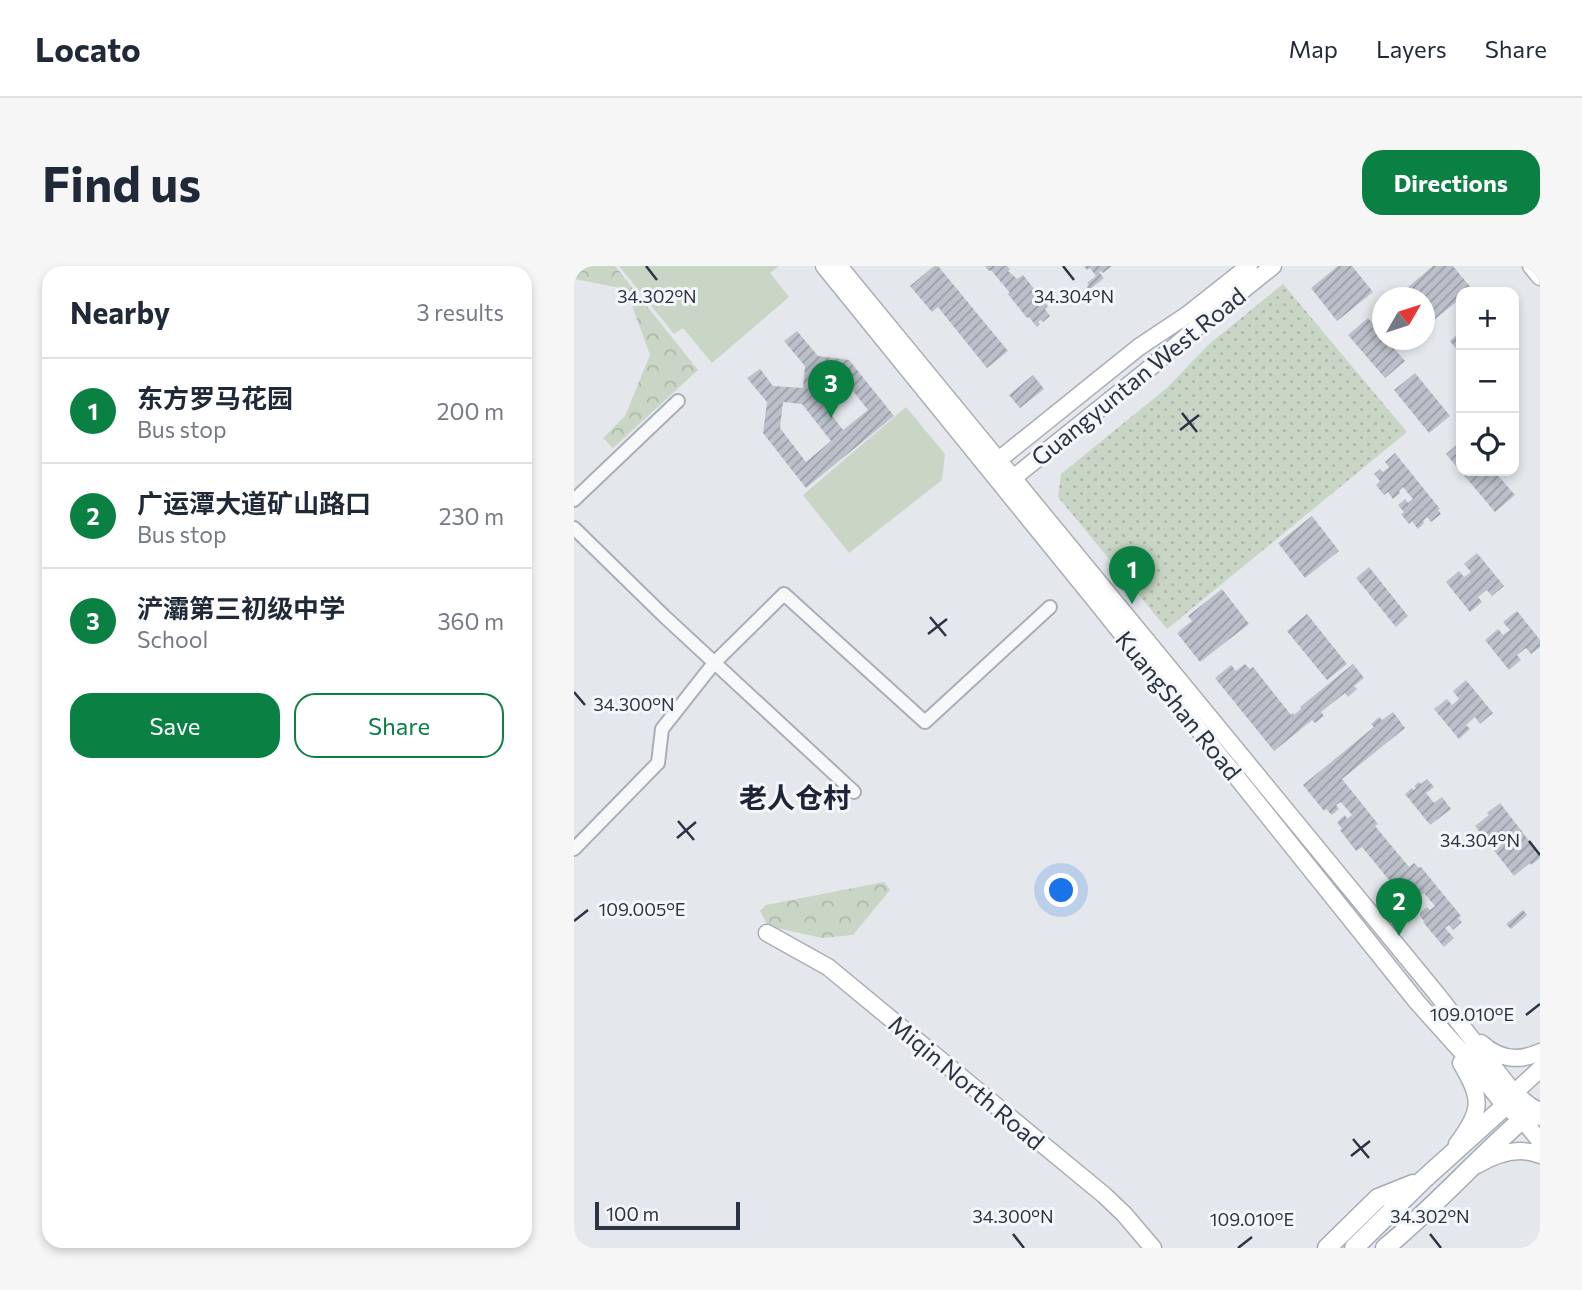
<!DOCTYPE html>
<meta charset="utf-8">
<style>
body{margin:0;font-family:Commissioner,"Noto Sans SC",sans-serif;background:#f6f6f7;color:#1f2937}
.controls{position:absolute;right:21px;top:21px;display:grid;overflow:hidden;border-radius:14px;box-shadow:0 4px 10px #0003}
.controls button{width:63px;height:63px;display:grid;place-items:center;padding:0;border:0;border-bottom:2px solid #e0e1e3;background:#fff;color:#1f2937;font:35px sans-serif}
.compass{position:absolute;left:798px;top:21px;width:63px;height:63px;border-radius:50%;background:#fff;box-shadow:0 4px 10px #0003;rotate:51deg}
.scale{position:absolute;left:21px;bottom:18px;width:145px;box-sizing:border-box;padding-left:7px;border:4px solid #2b3445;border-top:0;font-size:19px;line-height:24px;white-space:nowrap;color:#2b3445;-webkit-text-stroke:5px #f4f6f9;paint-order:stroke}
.you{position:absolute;left:488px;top:625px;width:24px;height:24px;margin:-18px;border:5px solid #fff;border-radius:50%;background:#1a73e8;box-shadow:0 0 0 10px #1a73e833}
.badge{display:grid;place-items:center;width:46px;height:46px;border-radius:50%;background:#0b8043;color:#fff;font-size:23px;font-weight:700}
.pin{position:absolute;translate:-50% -58px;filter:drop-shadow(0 2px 4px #0008)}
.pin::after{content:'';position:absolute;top:37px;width:24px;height:21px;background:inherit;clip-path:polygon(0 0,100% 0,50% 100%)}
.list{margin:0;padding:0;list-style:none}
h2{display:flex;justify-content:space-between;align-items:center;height:91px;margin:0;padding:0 28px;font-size:30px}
h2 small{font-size:23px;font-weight:400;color:#747a83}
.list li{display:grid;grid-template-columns:46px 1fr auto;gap:21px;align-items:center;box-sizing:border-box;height:105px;padding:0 28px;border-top:2px solid #e0e1e3}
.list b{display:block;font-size:26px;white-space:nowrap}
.list p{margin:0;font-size:23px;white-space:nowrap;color:#747a83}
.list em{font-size:23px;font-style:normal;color:#747a83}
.actions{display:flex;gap:14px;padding:21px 28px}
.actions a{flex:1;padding:16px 0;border:2px solid #0b8043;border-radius:21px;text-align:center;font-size:24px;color:#0b8043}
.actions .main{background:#0b8043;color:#fff}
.icon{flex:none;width:38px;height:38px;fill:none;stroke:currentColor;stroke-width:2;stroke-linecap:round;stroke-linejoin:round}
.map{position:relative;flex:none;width:966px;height:982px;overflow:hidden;border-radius:21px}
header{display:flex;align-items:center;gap:42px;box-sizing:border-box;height:98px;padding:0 35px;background:#fff;border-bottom:2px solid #e0e1e3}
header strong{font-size:33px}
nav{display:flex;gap:38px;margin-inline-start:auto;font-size:24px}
.intro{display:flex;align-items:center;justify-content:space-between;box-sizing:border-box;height:168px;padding:0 42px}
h1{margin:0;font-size:49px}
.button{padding:18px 32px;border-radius:21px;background:#0b8043;color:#fff;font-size:24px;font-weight:700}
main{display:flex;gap:42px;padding:0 42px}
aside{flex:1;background:#fff;border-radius:21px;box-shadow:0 4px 10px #0003}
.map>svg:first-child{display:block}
.grass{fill:url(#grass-dots)}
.forest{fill:url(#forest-crowns)}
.park{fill:#c9d6c5}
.building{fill:url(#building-hatch);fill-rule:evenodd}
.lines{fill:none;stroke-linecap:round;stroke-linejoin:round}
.street-casing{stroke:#a9aeb7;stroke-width:16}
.secondary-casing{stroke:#a9aeb7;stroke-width:19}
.primary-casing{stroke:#a3abb8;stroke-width:21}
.street{stroke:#f7f8fa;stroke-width:12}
.secondary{stroke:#fff;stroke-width:16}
.primary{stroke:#fff;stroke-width:18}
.ticks{fill:none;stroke:#2b3445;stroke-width:2.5}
.labels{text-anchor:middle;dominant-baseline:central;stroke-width:6;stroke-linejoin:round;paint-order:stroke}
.street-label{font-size:24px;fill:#2b3445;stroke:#f4f6f9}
.quarter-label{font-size:28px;font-weight:bold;fill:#1d2536;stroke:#f4f6f9}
.ticks-label{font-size:18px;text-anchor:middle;fill:#2b3445;stroke:#f4f6f9;stroke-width:6;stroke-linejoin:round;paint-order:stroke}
</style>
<header>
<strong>Locato</strong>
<nav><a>Map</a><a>Layers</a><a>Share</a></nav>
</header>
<div class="intro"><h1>Find us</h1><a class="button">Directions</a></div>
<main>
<aside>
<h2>Nearby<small>3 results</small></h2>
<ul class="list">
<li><span class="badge">1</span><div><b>东方罗马花园</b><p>Bus stop</p></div><em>200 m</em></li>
<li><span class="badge">2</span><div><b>广运潭大道矿山路口</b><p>Bus stop</p></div><em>230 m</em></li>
<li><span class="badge">3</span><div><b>浐灞第三初级中学</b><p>School</p></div><em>360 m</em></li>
</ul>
<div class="actions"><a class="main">Save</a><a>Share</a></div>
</aside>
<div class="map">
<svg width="966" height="982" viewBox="0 0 966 982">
<defs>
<pattern id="grass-dots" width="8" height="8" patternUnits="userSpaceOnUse" patternTransform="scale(1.75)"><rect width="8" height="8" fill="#c9d6c5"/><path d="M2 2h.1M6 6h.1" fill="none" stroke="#adb8ab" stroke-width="1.8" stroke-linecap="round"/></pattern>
<pattern id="forest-crowns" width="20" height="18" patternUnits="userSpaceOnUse" patternTransform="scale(1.75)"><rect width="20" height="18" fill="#c9d6c5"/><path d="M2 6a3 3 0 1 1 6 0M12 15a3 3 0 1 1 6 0" fill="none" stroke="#adb8ab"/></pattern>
<pattern id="building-hatch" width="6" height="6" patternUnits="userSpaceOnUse" patternTransform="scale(1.75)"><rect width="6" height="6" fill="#bbc0ca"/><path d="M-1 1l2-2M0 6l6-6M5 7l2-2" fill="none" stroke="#989da6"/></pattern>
</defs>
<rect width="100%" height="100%" fill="#e4e7ec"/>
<!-- grass -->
<path class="grass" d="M709,18L833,166L593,363L484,231L487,208L594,121L634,79Z"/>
<!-- forest -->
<path class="forest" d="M0,0H41L124,104L39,182L29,172L51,150L76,89L52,23L0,13Z
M310,616L316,624L279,669L248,672L194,660L186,645L192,639Z"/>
<!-- park -->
<path class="park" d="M45,0H205L196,7L215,31L138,97L109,62L100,68Z
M332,141L371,188L368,214L275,287L229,229Z"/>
<!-- building -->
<path class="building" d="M360,0H364L434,85L413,102L364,41L358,46L336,20Z
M411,0H433L436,3L434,5L443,13L449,9L474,40L471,43L476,50L469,56L467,54L464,56L466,58L463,61L455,51L453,52L434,28L436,27L417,4L415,5Z
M510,0H538L529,7L527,5L525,6L530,12L515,24L513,21L515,19L513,17L522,10L516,2L513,4Z
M764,0H778L799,26L763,55L737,22Z
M859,0H879L898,23L894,26H887V32L861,53L850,40V32H843L834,21Z
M794,52L808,68V74H813L831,95L811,112L774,69Z
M223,65L244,90L275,94L320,150L232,222L189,167L193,136L173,112L186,103L199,120L229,122L231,100L210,75ZM247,108L267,110L294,144L269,164L245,133ZM209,136L228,138L257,175L232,196L206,162Z
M887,65V89L876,75Z
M841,107L876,150L855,167L820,124Z
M459,109L470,123L446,142L435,129Z
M887,175V205H920L941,229L921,246L872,188Z
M821,187L866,243L864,244L867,248L857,256L853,251L849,255L850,257L844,263L838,255L835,258L827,248L830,246L824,239L831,233L834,237L839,233L829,221L825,225L826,227L819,233L814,226L810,229L802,219L806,215L800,208L806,203L809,206L815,201L811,196Z
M738,250L765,285L731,312L704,277Z
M903,287L930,320L918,330L913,324L904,331L908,336L896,346L872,316L885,305L890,311L897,306L890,298Z
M795,301L834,350L822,361L782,312Z
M648,323L675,358L626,396L603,367L618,355L614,350Z
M943,345L966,374V381L957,388L952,382L943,389L947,394L935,404L911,374L924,363L929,369L936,364L929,356Z
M733,348L773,398L753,414L713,365Z
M671,398L676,403L679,401L717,449L719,447L720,449L727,443L726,441L779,398L790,412L780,420L783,423L774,431L771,427L747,446L750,450L741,457L738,454L700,485L641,412L657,399L662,405Z
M892,414L919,447L906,458L901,451L892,459L896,463L885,473L860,443L873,433L878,439L885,433L879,425Z
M819,446L831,462L768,513L804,558L801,560L835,601L840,597L845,602L847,601L887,650L884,652L888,656L879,664L875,659L871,662L880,672L870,681L849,656L850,655L846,650V647L853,641L856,644L861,640L850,627L845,631L848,635L841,641L834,635L833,636L788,581L782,585L766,564L768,563L763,556L771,549L773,553L778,549L767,536L762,539L765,543L758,549L752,543L750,545L729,519L800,461L797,458L805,451L808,454Z
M853,513L860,521L852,527L860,537L868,531L877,543L856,559L831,528L838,522L840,524L842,522L840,520L845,516L847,518Z
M926,537L966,589V592L957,599L956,597L940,610L901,560L915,549L913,547Z
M949,644L953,649L937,663L932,658Z"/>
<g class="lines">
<defs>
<path id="street" d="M0,234L104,135
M0,262L90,350L280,526
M0,583L84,497L88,463L140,397L210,328L351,456L476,341"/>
<path id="secondary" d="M250,0L520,333L843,736L887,785L931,840L948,853L966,875
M265,0L862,727L940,827L960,843L966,851
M957,0L966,11
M417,200L565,81L613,49L675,0
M433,217L571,106L628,57L699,0
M193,667L254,701L530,929L550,948L579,982
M907,777C924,793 945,796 966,786
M940,827L966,803
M883,878C909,844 908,833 887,797
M903,899C922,888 945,880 966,889"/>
<path id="primary" d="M753,982L804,932L839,918
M780,982L849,914L931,840L940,827
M811,982C863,939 908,887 960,843"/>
</defs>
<!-- street casing -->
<use href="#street" class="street-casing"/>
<!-- secondary casing -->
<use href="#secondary" class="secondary-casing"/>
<!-- primary casing -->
<use href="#primary" class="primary-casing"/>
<!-- street -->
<use href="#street" class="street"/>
<!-- secondary -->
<use href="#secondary" class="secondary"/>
<!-- primary -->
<use href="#primary" class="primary"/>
</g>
<!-- ticks -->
<path class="ticks" d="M72,0L83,14M489,0L500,14M608,147L623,166M606,164L625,149M356,351L372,370M354,368L373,353M0,426L11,439M104,555L120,574M103,572L122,556M955,575L966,589M0,655L14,644M952,749L966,738M779,873L795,892M777,890L796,875M439,968L450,982M856,968L867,982M664,982L678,971"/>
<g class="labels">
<!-- street labels -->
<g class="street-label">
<text transform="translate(564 110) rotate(-39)">Guangyuntan West Road</text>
<text transform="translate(605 439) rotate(51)">KuangShan Road</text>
<text transform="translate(393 816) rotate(40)">Miqin North Road</text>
</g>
<!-- quarter labels -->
<g class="quarter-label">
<text x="221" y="531">老人仓村</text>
</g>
</g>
<g class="ticks-label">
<text x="500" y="37">34.304°N</text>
<text x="83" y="37">34.302°N</text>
<text x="60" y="445">34.300°N</text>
<text x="906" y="581">34.304°N</text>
<text x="68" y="650">109.005°E</text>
<text x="898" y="755">109.010°E</text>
<text x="439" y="957">34.300°N</text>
<text x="856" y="957">34.302°N</text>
<text x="678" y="960">109.010°E</text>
</g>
</svg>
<div class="controls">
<button>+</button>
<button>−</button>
<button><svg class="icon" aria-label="locate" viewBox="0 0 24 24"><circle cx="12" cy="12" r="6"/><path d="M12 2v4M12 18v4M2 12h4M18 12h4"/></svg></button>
</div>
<svg class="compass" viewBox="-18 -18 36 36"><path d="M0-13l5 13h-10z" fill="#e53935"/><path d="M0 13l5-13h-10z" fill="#747a83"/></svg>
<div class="scale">100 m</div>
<div class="you"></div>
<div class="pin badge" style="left:558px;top:338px">1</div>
<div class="pin badge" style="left:825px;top:670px">2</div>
<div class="pin badge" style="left:257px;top:152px">3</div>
</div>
</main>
